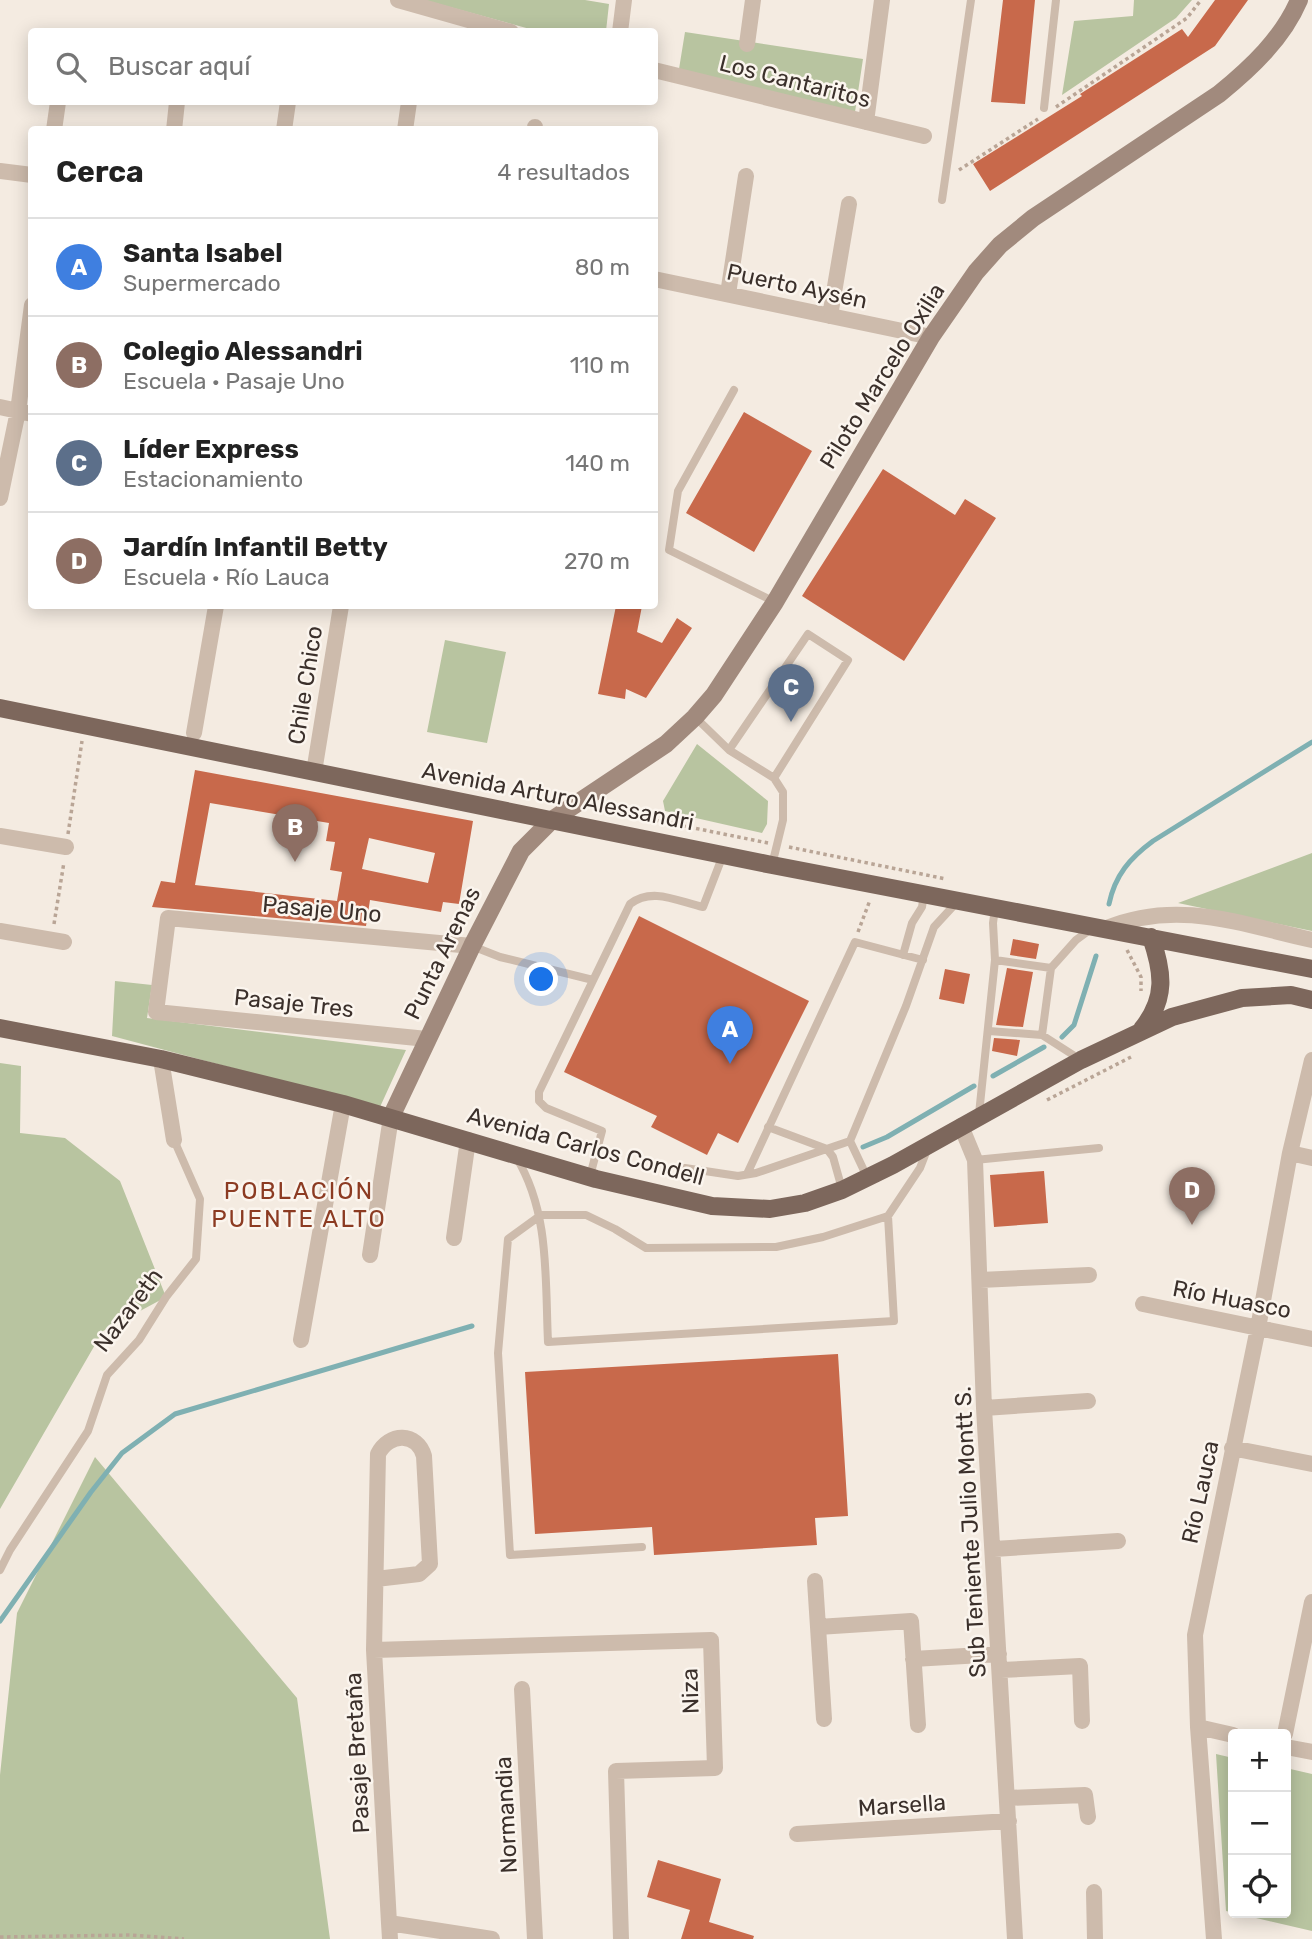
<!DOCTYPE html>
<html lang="es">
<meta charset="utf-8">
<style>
body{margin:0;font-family:Rubik,sans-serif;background:#f6f6f6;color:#222}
.controls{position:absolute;right:21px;bottom:21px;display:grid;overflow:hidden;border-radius:7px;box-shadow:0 4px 18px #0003}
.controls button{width:63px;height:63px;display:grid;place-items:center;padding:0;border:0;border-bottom:2px solid #e0e0e0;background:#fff;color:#222;font:35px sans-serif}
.you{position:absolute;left:542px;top:980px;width:24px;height:24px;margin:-18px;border:5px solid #fff;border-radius:50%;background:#1a73e8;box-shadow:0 0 0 10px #1a73e833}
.badge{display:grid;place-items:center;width:46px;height:46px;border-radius:50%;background:#1f5a5e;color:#fff;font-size:23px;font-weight:700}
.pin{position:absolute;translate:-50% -58px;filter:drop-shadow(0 2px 4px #0008)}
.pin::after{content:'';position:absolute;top:37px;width:24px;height:21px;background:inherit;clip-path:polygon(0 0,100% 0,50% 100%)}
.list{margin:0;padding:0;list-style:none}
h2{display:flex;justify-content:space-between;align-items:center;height:91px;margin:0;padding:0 28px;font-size:30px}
h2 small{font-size:23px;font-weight:400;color:#767676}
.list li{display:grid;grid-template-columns:46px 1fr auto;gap:21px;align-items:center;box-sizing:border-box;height:98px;padding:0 28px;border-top:2px solid #e0e0e0}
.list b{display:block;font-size:26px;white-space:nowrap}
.list p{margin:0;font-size:23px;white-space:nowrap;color:#767676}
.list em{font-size:23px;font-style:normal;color:#767676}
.icon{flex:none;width:38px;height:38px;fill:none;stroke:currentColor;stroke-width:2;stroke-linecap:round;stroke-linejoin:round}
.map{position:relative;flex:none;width:1312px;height:1939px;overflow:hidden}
.search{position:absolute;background:#fff;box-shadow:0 4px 18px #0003;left:28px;top:28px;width:630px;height:77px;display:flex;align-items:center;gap:18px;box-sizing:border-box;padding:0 24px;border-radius:7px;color:#767676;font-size:26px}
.panel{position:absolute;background:#fff;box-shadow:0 4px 18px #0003;left:28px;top:126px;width:630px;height:483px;border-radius:7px}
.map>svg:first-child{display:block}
.green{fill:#b8c4a0}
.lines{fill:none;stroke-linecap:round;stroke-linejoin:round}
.stream{stroke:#7fb0b2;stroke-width:5}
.building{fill:#c8694b;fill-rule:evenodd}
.path{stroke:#b9a596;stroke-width:3.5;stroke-dasharray:3.5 3.5;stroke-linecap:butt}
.lane{stroke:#cdbbac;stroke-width:8}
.street{stroke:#cdbbac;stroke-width:16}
.secondary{stroke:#a18a7d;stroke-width:18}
.primary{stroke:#7d675c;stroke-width:18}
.labels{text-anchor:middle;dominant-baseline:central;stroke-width:5;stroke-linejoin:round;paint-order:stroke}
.street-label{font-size:23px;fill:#3b302b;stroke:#fbf5ee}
.neighbourhood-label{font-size:24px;letter-spacing:2px;fill:#8c3b22;stroke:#fbf5ee}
</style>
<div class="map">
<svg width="1312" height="1939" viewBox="0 0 1312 1939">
<rect width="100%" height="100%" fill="#f4ebe1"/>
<!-- green -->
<path class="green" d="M424,0H585L609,4L606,31L541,32Z
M1134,0H1192L1176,18L1062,95L1074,21L1133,16Z
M685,32L863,59L855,112L679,69Z
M445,640L506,652L487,743L427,732Z
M697,744L768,801L767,824L762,833L665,811L663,801Z
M1312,853V931L1178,903Z
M115,981L152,985L147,1018L406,1050L380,1107L112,1036Z
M0,1063L21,1066L20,1133L65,1138L120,1181L166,1297L103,1331L0,1509Z
M95,1457L297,1698L330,1939H0V1775L17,1613Z
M1216,1754L1233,1758V1913H1286V1768L1312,1774V1931L1226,1911Z"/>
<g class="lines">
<!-- stream -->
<path class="stream" d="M1109,904C1115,875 1130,858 1153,841L1312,742
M1062,1037L1074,1025L1096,956
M993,1076L1044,1047
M863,1147L887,1137L974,1086
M0,1621L91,1492L122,1453L175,1414L472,1326"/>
</g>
<!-- building -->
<path class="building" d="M1003,0H1035L1025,104L991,102Z
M1215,0H1248L1215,46L990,191L973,164L1082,96L1080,94L1182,29L1188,37Z
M744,412L812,451L754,552L686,513Z
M883,469L955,515L965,499L996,518L904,661L802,596Z
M616,606H642L637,632L662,643L677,618L692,628L646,698L626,689L625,699L598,694Z
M195,770L473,821L459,904L443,902L441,912L370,900L366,926L152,907L161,881L175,883ZM210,803L329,823L326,841L335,842L330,870L342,872L337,901L195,885ZM369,838L435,853L428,883L362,869Z
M639,916L809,1001L738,1143L718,1133L707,1155L651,1127L657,1116L564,1072Z
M1013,939L1039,944L1036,959L1010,955Z
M1007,968L1033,972L1023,1027L996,1025Z
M945,969L970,974L964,1004L939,999Z
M994,1038L1020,1040L1017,1056L992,1051Z
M1044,1171L1048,1223L994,1227L990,1175Z
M838,1354L848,1516L815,1518L817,1545L654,1555L652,1527L535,1534L525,1372Z
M658,1860L721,1879L709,1922L754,1936L753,1939H681L690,1910L647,1897Z"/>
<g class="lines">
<!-- path -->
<path class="path" d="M1056,107L1187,18L1201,0
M959,170L1038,119
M600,809L768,843
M68,834L82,741
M789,847L946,879
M54,924L64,862
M858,932L870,900
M1127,950L1141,977V991
M1047,1100L1131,1057
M0,1937L131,1935L184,1939"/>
<!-- lane -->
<path class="lane" d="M1044,108L1056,0
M942,200L971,0
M734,390L678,491L669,550L775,602
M695,717L729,750L774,778L783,792V820L772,865
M729,750L808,634L848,660L774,778
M472,946L500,957L593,980
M903,955L912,923L922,907L924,894
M995,960L1051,968
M989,1031L1042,1035L1081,1060
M1042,1035L1051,968L1076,940L1091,929
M979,1114L995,960L993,923L995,908
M768,1127L827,1149L833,1157L842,1189
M850,1141L867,1177
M516,1157C550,1212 545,1279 548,1342L894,1321L888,1216L920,1168L927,1150
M975,1160L1099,1148
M685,1168L738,1176L756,1173L850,1141L906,1006L934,927L957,902
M747,1174L855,942L923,960
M590,1176L602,1131L546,1108L539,1101V1092L630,904C652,887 677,901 703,907L723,855
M642,1547L510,1555L498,1353L508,1239L541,1215H586L615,1229L646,1248L776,1247L823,1237L888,1216
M0,1570L10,1550L88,1431L107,1375L139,1340L166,1297L196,1259L200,1199L174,1140"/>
<!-- street -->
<path class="street" d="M398,0L511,32
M620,32L624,0
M747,44L753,0
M654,70L924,136
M866,122L882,0
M54,130L58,102
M174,130L177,102
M284,130L288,102
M405,130L409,102
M535,130V127
M0,171L32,175
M654,279L931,337
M728,294L746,176
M830,316L849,204
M0,407L32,414
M0,498L18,411L32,305
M194,733L216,606
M314,772L341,606
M0,836L66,847
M1107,928C1178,899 1240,924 1312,940
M0,931L64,942
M427,1039L156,1012L168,918L472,946
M161,1059L174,1140
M961,1126L975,1160L984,1408L1015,1939
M1290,1153L1312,1158
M454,1238L468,1140
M370,1255L391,1117
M980,1280L1089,1275
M1143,1304L1312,1339
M301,1340L343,1104
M984,1408L1088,1401
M1232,1448L1312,1464
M994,1549L1118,1541
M376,1579L419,1574L430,1564L424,1456C417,1432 389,1432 378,1454L374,1650L389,1923
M815,1581L818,1627
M374,1650L711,1640L715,1768L616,1771L621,1939
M913,1659L999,1654
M1001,1670L1080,1666L1082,1721
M522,1689L535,1939
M824,1719L818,1627L911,1621L918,1725
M1198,1727L1233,1735
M1285,1734L1312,1602
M1286,1747L1312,1752
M1008,1798L1085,1795L1088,1817
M797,1834L1009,1821
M1094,1892L1095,1939
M390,1939L389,1923L492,1939
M1214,1939L1198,1727L1195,1635L1258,1328L1290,1153L1312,1060"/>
<!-- secondary -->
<path class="secondary" d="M391,1117L472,946L521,851L552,820L666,744L695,717L714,695L775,602L931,337L976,272L1000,245L1033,218L1219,94C1251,68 1283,38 1299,0"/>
<!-- primary -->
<path class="primary" d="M0,708L772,865L1312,969
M0,1028L161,1059L343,1104L596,1179L712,1206L770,1209L805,1203L842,1190L893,1165L1081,1060L1172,1017L1242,998L1291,995L1312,1000
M1142,1029C1167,998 1163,972 1151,937"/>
</g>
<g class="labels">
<!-- street labels -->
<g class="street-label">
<text transform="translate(795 81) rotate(14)">Los Cantaritos</text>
<text transform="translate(797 286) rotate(12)">Puerto Aysén</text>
<text transform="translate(882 376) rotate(-58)">Piloto Marcelo Oxilia</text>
<text transform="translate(305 685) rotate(-81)">Chile Chico</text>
<text transform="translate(558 796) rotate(11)">Avenida Arturo Alessandri</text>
<text transform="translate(322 909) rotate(5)">Pasaje Uno</text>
<text transform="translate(442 953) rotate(-64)">Punta Arenas</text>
<text transform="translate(294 1003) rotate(6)">Pasaje Tres</text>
<text transform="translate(586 1146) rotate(15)">Avenida Carlos Condell</text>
<text transform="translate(1232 1299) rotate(11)">Río Huasco</text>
<text transform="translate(128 1310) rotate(-53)">Nazareth</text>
<text transform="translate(1200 1492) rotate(-78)">Río Lauca</text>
<text transform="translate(970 1532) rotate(-93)">Sub Teniente Julio Montt S.</text>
<text transform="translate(690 1691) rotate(-92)">Niza</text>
<text transform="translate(357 1753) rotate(-93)">Pasaje Bretaña</text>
<text transform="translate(902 1805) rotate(-4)">Marsella</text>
<text transform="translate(506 1815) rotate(-93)">Normandia</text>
</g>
<!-- neighbourhood labels -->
<g class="neighbourhood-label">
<text x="299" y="1191">POBLACIÓN<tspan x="299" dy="28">PUENTE ALTO</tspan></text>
</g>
</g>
</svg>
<div class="controls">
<button>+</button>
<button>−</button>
<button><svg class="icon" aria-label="locate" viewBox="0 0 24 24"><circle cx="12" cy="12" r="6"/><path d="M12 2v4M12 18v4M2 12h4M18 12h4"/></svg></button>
</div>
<div class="you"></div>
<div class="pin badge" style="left:730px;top:1064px;background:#3f7fe0">A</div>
<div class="pin badge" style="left:295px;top:862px;background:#8d6e63">B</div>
<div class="pin badge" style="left:791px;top:722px;background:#5c6f8a">C</div>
<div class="pin badge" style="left:1192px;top:1225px;background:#8d6e63">D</div>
<div class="search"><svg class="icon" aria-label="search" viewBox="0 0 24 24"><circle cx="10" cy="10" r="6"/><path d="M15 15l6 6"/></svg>Buscar aquí</div>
<section class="panel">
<h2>Cerca<small>4 resultados</small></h2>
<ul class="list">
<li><span class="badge" style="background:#3f7fe0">A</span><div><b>Santa Isabel</b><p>Supermercado</p></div><em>80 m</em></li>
<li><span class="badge" style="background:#8d6e63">B</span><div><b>Colegio Alessandri</b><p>Escuela · Pasaje Uno</p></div><em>110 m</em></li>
<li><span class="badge" style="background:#5c6f8a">C</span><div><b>Líder Express</b><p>Estacionamiento</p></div><em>140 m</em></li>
<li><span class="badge" style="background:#8d6e63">D</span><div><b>Jardín Infantil Betty</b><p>Escuela · Río Lauca</p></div><em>270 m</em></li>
</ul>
</section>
</div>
